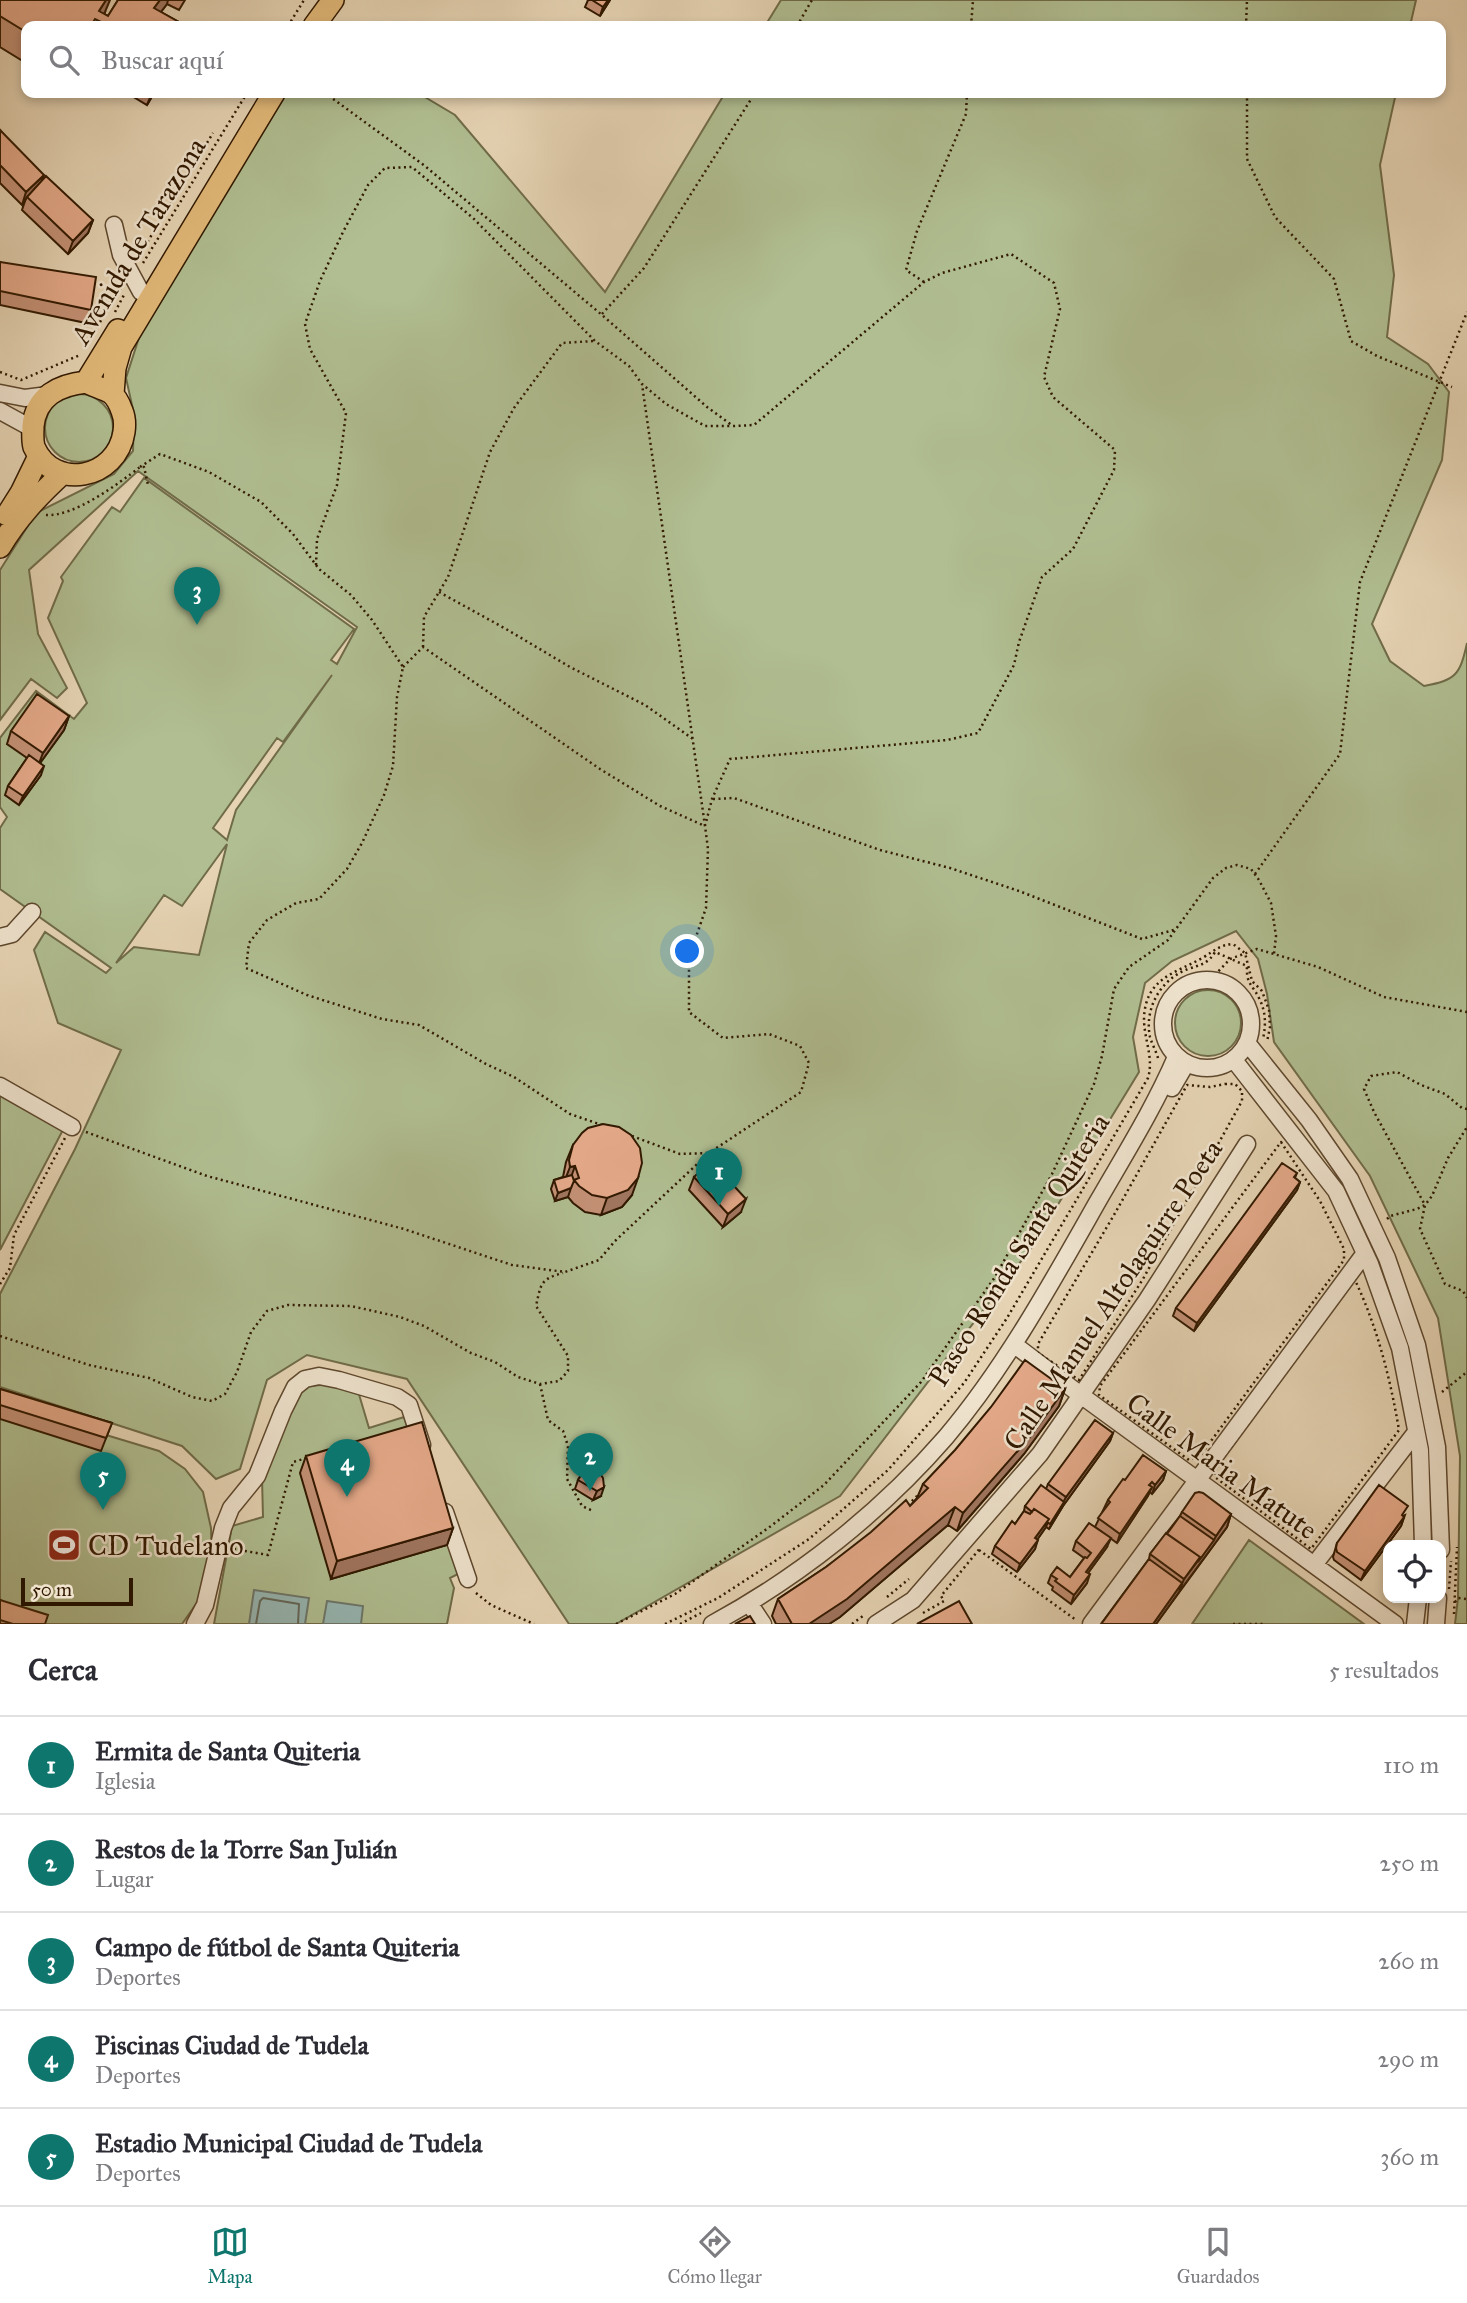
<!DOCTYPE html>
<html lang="es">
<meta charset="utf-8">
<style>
body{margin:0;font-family:"IM FELL Great Primer",serif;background:#f7f7f7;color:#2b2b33}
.controls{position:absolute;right:21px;bottom:21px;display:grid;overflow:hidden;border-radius:14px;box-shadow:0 4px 10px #0003}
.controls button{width:63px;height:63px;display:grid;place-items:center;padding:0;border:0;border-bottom:2px solid #e1e1e2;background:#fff;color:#2b2b33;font:35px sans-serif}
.scale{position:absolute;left:21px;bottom:18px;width:112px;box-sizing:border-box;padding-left:7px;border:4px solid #311901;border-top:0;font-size:19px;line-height:24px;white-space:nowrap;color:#311901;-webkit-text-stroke:5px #efe3ce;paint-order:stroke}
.you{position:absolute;left:688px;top:952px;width:24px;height:24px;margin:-18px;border:5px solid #fff;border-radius:50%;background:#1a73e8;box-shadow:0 0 0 10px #1a73e833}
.badge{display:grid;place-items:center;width:46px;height:46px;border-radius:50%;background:#0f766e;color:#fff;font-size:23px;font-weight:700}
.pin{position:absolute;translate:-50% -58px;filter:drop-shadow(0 2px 4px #0008)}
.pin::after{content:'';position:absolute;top:37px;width:24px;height:21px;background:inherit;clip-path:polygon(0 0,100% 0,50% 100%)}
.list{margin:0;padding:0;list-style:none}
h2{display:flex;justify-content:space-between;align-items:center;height:91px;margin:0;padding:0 28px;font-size:30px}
h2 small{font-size:23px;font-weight:400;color:#7c7c81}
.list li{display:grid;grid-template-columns:46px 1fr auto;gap:21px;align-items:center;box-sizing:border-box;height:98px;padding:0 28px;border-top:2px solid #e1e1e2}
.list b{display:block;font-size:26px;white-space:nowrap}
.list p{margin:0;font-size:23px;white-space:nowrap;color:#7c7c81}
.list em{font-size:23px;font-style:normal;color:#7c7c81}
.icon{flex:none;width:38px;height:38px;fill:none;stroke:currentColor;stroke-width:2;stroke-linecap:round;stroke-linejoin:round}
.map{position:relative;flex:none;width:1467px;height:1624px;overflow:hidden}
.search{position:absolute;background:#fff;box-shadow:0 4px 10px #0003;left:21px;right:21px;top:21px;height:77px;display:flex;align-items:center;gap:18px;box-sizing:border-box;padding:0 24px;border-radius:14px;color:#7c7c81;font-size:26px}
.sheet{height:581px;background:#fff}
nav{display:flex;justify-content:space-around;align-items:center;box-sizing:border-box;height:98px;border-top:2px solid #e1e1e2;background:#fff;font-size:19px;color:#7c7c81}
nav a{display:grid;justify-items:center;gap:4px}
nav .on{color:#0f766e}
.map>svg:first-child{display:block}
.green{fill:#b0be91;stroke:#706c49;stroke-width:2;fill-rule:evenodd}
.water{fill:#97b7b3;stroke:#6e786c;stroke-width:2}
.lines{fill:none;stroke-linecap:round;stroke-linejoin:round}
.shore{stroke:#64685a;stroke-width:2}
.minor-casing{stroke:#5e482e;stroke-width:19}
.major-casing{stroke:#311901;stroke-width:24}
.path{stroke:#311901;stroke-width:2.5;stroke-dasharray:2 3.5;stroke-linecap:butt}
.minor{stroke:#efe3ce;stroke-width:16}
.major{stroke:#e3ba7a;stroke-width:21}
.wall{fill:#c49176;stroke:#311901;stroke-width:2}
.shaded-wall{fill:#a07660;stroke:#311901;stroke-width:2}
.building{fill:#e4a989;stroke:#311901;stroke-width:2}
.labels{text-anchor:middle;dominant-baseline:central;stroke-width:5;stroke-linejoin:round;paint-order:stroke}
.street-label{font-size:28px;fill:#311901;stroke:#efe3ce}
.poi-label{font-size:28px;fill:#311901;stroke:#efe3ce;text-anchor:start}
</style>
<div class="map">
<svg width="1467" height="1624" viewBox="0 0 1467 1624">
<rect width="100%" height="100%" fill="#e6d4b4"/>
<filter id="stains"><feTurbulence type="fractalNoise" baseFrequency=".00286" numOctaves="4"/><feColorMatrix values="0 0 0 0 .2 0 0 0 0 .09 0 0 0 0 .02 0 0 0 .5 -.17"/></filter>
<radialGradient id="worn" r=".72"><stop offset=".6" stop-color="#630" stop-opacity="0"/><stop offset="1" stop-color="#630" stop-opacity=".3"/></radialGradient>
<!-- green -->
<path class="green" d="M781,0H1416L1410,26H765Z
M287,93H418L455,115L605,292L725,93H1396L1380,165L1394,275L1387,337L1428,364L1449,392L1442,460L1372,624L1390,661L1424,686C1456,680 1460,675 1467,643V1624H1455L1458,1598L1460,1456L1438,1318L1370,1176L1274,1042L1267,994L1258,959L1236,931L1172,961L1145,983L1133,1037L1139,1072L1032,1247L840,1496L616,1624H569L407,1379L307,1355L267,1380L240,1469L216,1479L182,1446L0,1387V1294L75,1149L121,1050L58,1023L34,950L45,932L106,973L111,968L0,889V828L7,817L0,807V738L36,691L74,719L87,703L48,618L63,581L61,577L112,507L120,512L144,478L354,629L331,660L337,664L357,627L138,471L29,570L38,634L67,688L57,698L31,679L0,720V570L36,513L114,474L133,451L134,414L126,378L145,319ZM332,675L236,810L227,840L213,828L277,738L283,742ZM227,844L199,955L134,947L116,963L164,895L182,906Z
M45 428a34 34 0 1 1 68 0a34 34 0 1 1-68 0Z
M1175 1023a33 33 0 1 1 66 0a33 33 0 1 1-66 0Z
M0,1093L64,1128L0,1250Z
M335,1384L358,1391L369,1428L404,1417L458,1574L450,1578L454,1588L447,1624H214L232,1526L263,1517L262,1478L295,1399L307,1386Z
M0,1403L159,1451L185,1469L203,1492L211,1528L212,1560L201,1597L182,1624H0Z
M1249,1540L1364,1624H1192Z"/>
<!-- water -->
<path class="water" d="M254,1590L309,1598L305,1624H249Z
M327,1601L363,1606L361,1624H323Z"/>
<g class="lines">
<!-- shore -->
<path class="shore" d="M256,1624L260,1601L263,1598L299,1604L298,1624"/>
<defs>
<path id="minor" d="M114,225L121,255L141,292
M0,393L25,398L48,395
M0,411L33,429
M0,937L12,934L32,912
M1163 1024a44 44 0 1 1 88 0a44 44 0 1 1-88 0Z
M1248,1044L1309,1120L1350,1179L1387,1258L1417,1345L1437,1447L1441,1550
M1234,1060L1336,1191L1370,1264L1400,1348L1420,1450L1423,1545
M0,1086L72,1127
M1172,1088L1186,1064
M1020,1349L1082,1396L1395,1624
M445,1512L468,1579
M1314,1565L1416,1432
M753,1609L763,1624
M195,1624L205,1605L223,1528L231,1508L257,1476L283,1411L295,1387L305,1379L319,1376L339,1380L397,1397L409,1405L422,1445
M712,1624C799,1577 881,1512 946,1437C1006,1366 1052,1282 1098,1201C1125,1154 1154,1108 1176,1057
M876,1624L913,1600L1040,1454L1147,1300L1247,1144
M1091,1624L1365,1253
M1415,1624L1418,1598
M1436,1624L1438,1598"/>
<path id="major" d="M314,26L333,0
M86,382L118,330
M86,382C94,386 104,389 111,393C116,397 120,405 122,411C125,418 125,425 124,432C117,479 54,492 34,447C32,440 33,432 33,426C36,396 59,385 86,382Z
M113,394L115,368L121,347L274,93
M7,515L21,493L39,456
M0,547C17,518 38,496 63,473"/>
</defs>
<!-- minor casing -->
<use href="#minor" class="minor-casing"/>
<!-- major casing -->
<use href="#major" class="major-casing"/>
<!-- path -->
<path class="path" d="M288,26L304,0
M797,26L812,0
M971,26L973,0
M1246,26L1247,0
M1247,93V159L1275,217L1334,279L1351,341L1377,356L1452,387
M139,256L213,133
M143,263L247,93
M924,282L906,270L917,231L966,114L967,93
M115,312L125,293
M602,314L644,268L755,93
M100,322L122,286
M0,372L21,380L80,355
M140,467L160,454L209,472L261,502L293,534L319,569L351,595L372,620L403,667L397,697L393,766L384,795L362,843L347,869L319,899L296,903L267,920L249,943L246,968L307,995L382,1019L419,1025L486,1064L514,1077L570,1114L602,1125
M46,515C74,517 118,484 140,467H144L148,485
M316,565L317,539L337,485L346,413L310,349L305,324L320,281L343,232L368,185L385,168L412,167L473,218L595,341L629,366L642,384L666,404L705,426H732
M439,592L506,629L570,667L645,705L693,739
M423,647L424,617L448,577L490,452L514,408L562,343L594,341
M403,667L423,647L600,769L660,806L705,826L642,384
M713,799L734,798L880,850L950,868L1019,891L1142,939L1177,929
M1255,874L1340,754L1360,582L1467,312
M1211,979L1230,959L1257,949L1318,967L1384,997L1467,1012
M1158,1058C1156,1051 1152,1044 1150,1037C1144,1008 1161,979 1188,969C1200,965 1208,964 1215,952L1247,966C1246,984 1252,984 1259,998C1266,1012 1266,1024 1263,1039
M1225,1084H1235L1242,1091V1101L1143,1279L1079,1380L1038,1353V1344L1114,1215L1187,1085L1210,1087Z
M1467,1109L1462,1108L1445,1094L1421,1085L1397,1072L1371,1076L1364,1089L1374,1112L1425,1205L1420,1229L1445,1284L1463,1291L1467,1298
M86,1132L207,1176L404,1229L512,1265L565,1272L599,1260L615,1241L709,1153L801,1092L809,1063L800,1046L769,1034L723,1038L689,1012V957L706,908L708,849L705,826L712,799L730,759L947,740L978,733L1014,665L1019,642L1042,577L1073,549L1114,470L1115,450L1053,397L1044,377L1060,309L1054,283L1011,254L942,273L924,282L754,425L733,426L707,407L602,315L425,166L325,93
M632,1136L680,1154L709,1153
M1281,1142L1320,1201L1344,1249V1260L1200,1456L1189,1460L1099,1395L1100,1386Z
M1387,1219L1390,1216L1417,1209L1425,1205L1432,1196L1448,1158L1467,1127
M1354,1278C1377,1326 1390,1377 1399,1430L1311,1549L1215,1477V1468Z
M0,1284L10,1268L14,1235L65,1138
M0,1336L89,1365L149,1378L192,1397L212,1401L225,1394L237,1372L251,1332L267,1311L288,1305L351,1306L400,1317L424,1326L471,1353L495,1362L518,1377L540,1384L559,1381L568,1371V1356L536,1306C541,1284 540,1279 563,1273
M540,1384L548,1420L563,1431L568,1446L567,1479L582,1506L593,1511
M1442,1392L1467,1372
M908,1505L921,1492
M234,1549L268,1555L293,1462L307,1458
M979,1550L1076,1620
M1449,1589L1451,1561
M476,1593L491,1605L534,1624
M887,1597L909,1579
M1455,1602L1458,1598L1467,1599
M923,1613L944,1601L941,1596L981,1547
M1454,1614L1457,1547
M616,1624L675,1594L771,1526L824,1485L921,1382L995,1277L1052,1174L1094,1084L1102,1056L1114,989L1129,967L1168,940L1213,878L1226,868L1237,865L1251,869L1259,880L1271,903L1276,936L1274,954
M665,1624L718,1598L809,1539L888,1470L964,1383L1007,1318L1148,1078C1154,1058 1144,1039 1144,1019C1145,977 1177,973 1204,957C1215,950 1220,945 1233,944L1245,953L1252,981L1262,991L1269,1010L1270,1027L1267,1042
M680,1624L701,1613
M852,1624L863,1616
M1233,1624H1265"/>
<!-- minor -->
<use href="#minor" class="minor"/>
<!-- major -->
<use href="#major" class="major"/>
</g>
<!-- wall -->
<path class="wall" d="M0,0L105,12L104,14L108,16L118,0H185L179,10L167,4L161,12L186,26H26V63L0,47Z
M588,0H610L600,16L585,7Z
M127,93H154L147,105Z
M0,130L42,181L93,220L88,233L68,254L22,210L25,201L22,205L0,183Z
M0,262L91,310L86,323L0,305Z
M69,716L64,730L40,763L41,775L19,805L5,795L8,786L27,758L7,744L11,731Z
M573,1145L632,1195L622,1207L601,1215L585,1212L573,1203L568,1197L555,1201L551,1189L554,1180L563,1177L566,1162Z
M1297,1173L1295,1178L1300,1182L1297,1190L1194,1331L1173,1316L1176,1308Z
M694,1177L741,1212L723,1227L689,1190Z
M0,1389L112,1423L101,1451L0,1419Z
M1065,1389L1059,1406L1024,1454L957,1531L948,1525L840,1617L829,1624H776L772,1616L778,1599L826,1567L910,1506L917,1498L923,1484Z
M1113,1433L1110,1441L1063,1506L1049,1529L1046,1527L1037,1540L1035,1549L1017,1572L992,1554L995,1546L1015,1524L1024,1511L1025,1506L1046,1489L1048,1484Z
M306,1456L453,1528L447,1545L331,1579L300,1473Z
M585,1469L601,1496L593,1500L575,1489L578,1480Z
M1166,1471L1163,1480L1152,1494L1150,1492L1117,1543L1095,1527L1108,1500L1125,1480Z
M1182,1512L1231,1514L1227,1527L1156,1624H1101L1149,1559L1150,1554L1180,1516Z
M1405,1515L1401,1526L1361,1580L1334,1560L1333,1557L1337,1543Z
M1076,1541L1107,1547L1088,1573L1087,1583L1071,1604L1052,1590L1053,1587L1048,1583L1051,1575L1070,1577L1084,1558L1073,1550Z
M0,1600L45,1624H0Z"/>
<!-- shaded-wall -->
<path class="shaded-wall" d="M106,0H110L105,12L100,21L99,11Z
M160,0H168L167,4L150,26L154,8Z
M608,0H610L600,16L603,7Z
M152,93H154L147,105Z
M44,175L39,188L27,197L25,201L22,205L26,192Z
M93,220L88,233L68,254L73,241Z
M69,716L64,730L38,766L43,753Z
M44,766L41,775L19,805L23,796Z
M575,1166L569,1183L563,1185L570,1167Z
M638,1178L632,1195L622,1207L601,1215L607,1198Z
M1300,1182L1297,1190L1194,1331L1197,1323Z
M571,1188L568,1197L555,1201L558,1193Z
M746,1199L741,1212L723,1227L728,1214Z
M1065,1389L1059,1406L1024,1454L957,1531L963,1513Z
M1113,1433L1110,1441L1063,1506L1049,1529L1066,1497Z
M1166,1471L1163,1480L1152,1494L1155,1485Z
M604,1487L601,1496L593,1500L597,1491Z
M1152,1487L1148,1496L1117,1543L1120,1534Z
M955,1507L948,1525L840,1617L829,1624H809Z
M1231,1514L1227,1527L1179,1592L1184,1579L1214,1540L1216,1536Z
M1404,1517L1401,1526L1361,1580L1365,1571Z
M1049,1519L1046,1527L1032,1547L1035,1538Z
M453,1528L447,1545L331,1579L337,1561Z
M1111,1538L1107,1547L1083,1580L1086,1572Z
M1038,1540L1035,1549L1017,1572L1020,1564Z
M1090,1574L1087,1583L1071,1604L1074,1595Z
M1182,1583L1179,1592L1156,1624H1153Z"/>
<!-- building -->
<path class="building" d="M0,0H106L99,11L108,16L118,0H160L154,8L186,26H101L103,23L95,19L91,26H26V32L0,16Z
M592,0H608L603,7Z
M0,130L44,175L26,192L0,165Z
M46,176L93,220L73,241L27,197Z
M0,262L96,277L91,310L0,291Z
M37,694L69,716L43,753L11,731Z
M29,755L44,766L23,796L8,786Z
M603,1124L619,1127L631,1135L640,1148L642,1163L638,1178L628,1190L607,1198L592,1195L579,1186L574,1180L579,1178L575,1166L570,1167L569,1160L573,1145L582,1133L588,1128Z
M711,1161L746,1199L728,1214L694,1177Z
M1282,1163L1297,1173L1294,1177L1300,1182L1197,1323L1176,1308Z
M572,1175L574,1181L571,1188L558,1193L554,1180Z
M1025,1360L1065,1389L1030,1437L963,1513L955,1507L847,1599L809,1624H792L778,1599L826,1567L871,1532L906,1500L910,1506L928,1488L923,1484L955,1450L991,1407Z
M0,1389L112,1423L106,1438L0,1405Z
M1095,1420L1113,1433L1066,1497L1048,1484Z
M422,1422L453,1528L337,1561L306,1456Z
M1143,1455L1166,1471L1155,1485L1152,1482L1149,1485L1152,1487L1120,1534L1098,1518L1110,1502L1108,1500L1123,1479L1125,1480Z
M585,1469L601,1475L603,1478L604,1487L597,1491L578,1480Z
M1041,1485L1064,1502L1050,1524L1047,1522L1049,1519L1034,1509L1032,1512L1025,1506Z
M1379,1485L1408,1506L1402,1515L1404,1517L1365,1571L1337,1552L1336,1548L1337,1543Z
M1199,1492L1203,1493L1231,1514L1216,1536L1182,1512L1195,1493Z
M1034,1509L1049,1519L1035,1538L1038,1540L1020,1564L995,1546L1012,1521L1015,1524L1024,1511L1030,1514Z
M1180,1516L1214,1540L1198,1562L1200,1557L1167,1534Z
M1089,1523L1111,1538L1086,1572L1090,1574L1074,1595L1055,1581L1057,1579L1051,1575L1057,1567L1070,1577L1085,1557L1087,1558L1091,1553L1076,1541Z
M1166,1533L1200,1557L1184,1579L1150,1554Z
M1149,1559L1182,1583L1153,1624H1103L1102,1623Z
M0,1600L48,1615L45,1624H13L0,1620Z
M959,1601L972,1624H917Z
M750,1616L755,1624H735Z"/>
<!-- icons -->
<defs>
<symbol id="stadium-square" viewBox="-11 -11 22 22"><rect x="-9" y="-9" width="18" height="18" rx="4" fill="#8f2418" stroke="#efe3ce"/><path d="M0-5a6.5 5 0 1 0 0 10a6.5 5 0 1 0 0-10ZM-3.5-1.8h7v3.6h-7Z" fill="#fff"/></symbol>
</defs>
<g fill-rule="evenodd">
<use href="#stadium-square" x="45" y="1526" width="38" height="38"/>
</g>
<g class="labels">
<!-- street labels -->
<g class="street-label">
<text transform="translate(138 241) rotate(-59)">Avenida de Tarazona</text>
<text transform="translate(1019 1250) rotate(-58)">Paseo Ronda Santa Quiteria</text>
<text transform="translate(1113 1295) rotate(-56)">Calle Manuel Altolaguirre Poeta</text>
<text transform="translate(1222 1466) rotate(36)">Calle Maria Matute</text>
</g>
<!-- poi labels -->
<g class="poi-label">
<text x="88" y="1545">CD Tudelano</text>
</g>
</g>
<rect width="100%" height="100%" filter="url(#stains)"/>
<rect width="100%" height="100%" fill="url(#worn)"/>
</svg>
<div class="controls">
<button><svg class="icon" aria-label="locate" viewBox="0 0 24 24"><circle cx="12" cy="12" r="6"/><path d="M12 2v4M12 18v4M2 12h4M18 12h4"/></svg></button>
</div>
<div class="scale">50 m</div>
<div class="you"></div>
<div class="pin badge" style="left:719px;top:1206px">1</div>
<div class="pin badge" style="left:590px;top:1491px">2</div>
<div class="pin badge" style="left:197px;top:625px">3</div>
<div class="pin badge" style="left:347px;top:1497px">4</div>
<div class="pin badge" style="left:103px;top:1510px">5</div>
<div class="search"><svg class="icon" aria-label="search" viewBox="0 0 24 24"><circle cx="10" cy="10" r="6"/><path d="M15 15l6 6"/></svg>Buscar aquí</div>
</div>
<section class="sheet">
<h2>Cerca<small>5 resultados</small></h2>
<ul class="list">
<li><span class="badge">1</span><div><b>Ermita de Santa Quiteria</b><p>Iglesia</p></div><em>110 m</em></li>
<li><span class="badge">2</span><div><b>Restos de la Torre San Julián</b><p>Lugar</p></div><em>250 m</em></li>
<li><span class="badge">3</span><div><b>Campo de fútbol de Santa Quiteria</b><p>Deportes</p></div><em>260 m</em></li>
<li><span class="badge">4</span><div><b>Piscinas Ciudad de Tudela</b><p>Deportes</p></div><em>290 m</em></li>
<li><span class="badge">5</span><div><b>Estadio Municipal Ciudad de Tudela</b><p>Deportes</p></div><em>360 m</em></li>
</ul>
</section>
<nav>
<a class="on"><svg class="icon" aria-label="map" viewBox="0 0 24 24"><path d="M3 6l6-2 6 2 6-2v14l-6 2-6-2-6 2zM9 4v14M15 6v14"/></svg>Mapa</a>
<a><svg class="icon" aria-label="directions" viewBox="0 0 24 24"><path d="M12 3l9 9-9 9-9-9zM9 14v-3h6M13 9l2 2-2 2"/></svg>Cómo llegar</a>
<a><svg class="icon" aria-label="saved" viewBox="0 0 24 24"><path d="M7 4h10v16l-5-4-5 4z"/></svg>Guardados</a>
</nav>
